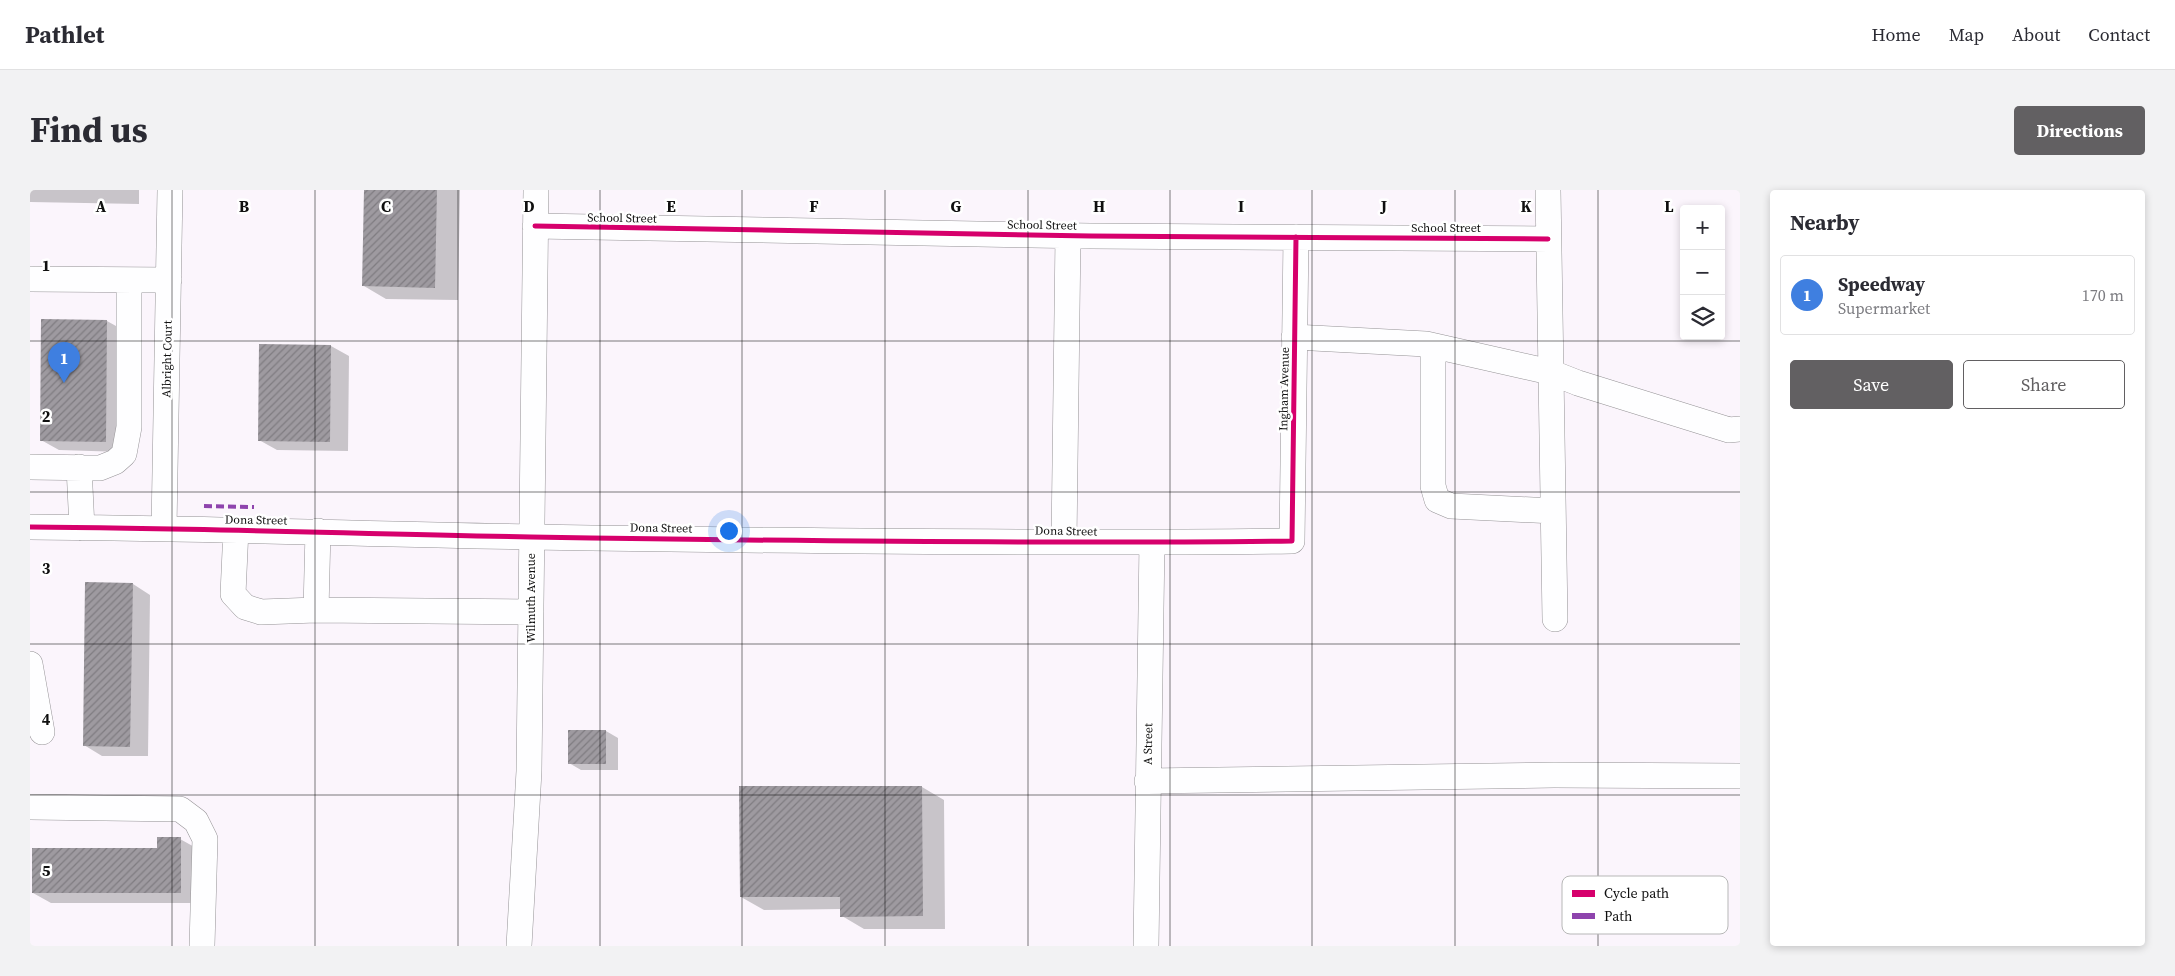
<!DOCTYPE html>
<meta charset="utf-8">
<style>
body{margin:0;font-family:"Source Serif 4",serif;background:#f2f2f3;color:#2b2b33}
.controls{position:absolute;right:15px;top:15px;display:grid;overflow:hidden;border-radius:5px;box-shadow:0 2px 8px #0003}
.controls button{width:45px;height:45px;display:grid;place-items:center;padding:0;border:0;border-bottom:1px solid #e1e1e2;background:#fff;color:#2b2b33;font:25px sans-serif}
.you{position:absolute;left:698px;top:340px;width:18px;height:18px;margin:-12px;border:4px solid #fff;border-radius:50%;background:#1a73e8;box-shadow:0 0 0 8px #1a73e833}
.badge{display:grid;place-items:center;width:32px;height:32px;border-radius:50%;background:#626062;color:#fff;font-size:16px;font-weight:700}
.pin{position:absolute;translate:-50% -41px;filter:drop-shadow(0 1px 2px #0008)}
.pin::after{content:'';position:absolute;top:26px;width:18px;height:15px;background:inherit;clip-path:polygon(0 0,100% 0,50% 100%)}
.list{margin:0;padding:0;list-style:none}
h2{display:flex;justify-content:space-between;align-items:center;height:65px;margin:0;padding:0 20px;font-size:21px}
h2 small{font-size:16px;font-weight:400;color:#7c7c81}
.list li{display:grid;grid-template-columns:32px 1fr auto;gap:15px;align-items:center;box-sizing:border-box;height:80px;margin:0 10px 10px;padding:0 10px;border:1px solid #e1e1e2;border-radius:5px}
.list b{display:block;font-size:19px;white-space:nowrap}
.list p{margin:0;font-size:16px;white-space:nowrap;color:#7c7c81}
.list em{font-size:16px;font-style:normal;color:#7c7c81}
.actions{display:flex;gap:10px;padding:15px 20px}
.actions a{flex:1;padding:11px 0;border:1px solid #626062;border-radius:5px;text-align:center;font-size:18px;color:#626062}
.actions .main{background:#626062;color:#fff}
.icon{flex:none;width:28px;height:28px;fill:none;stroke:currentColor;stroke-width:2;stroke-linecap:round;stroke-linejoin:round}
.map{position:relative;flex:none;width:1710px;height:756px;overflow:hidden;border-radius:5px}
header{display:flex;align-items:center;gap:30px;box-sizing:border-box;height:70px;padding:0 25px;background:#fff;border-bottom:1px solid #e1e1e2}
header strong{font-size:24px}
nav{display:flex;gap:28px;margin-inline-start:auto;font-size:18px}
.intro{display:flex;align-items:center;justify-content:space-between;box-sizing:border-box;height:120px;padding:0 30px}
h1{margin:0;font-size:35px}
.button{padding:12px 22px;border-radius:5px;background:#626062;color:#fff;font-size:18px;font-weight:700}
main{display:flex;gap:30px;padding:0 30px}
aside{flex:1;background:#fff;border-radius:5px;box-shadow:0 2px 8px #0003}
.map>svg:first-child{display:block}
.shadow{fill:#0003}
.building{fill:url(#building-hatch)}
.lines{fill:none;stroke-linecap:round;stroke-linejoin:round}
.minor-casing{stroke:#959396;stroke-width:26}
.minor{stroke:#fefeff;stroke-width:25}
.quiet{stroke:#8e44ad;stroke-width:4;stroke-dasharray:8 4;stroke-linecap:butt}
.cycleway-casing{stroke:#fff;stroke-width:8}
.cycleway{stroke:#d6006c;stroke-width:5}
.grid{fill:none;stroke:#0f0f0f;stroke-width:1;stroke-opacity:0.55}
.labels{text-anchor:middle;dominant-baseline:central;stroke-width:5;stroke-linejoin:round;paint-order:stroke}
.street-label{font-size:12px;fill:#0f0f0f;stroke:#fff}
.key{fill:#fff;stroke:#b7b7b7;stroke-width:1}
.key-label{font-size:14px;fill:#0f0f0f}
.grid-label{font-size:16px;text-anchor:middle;font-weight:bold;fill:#0f0f0f;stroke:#fff;stroke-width:5;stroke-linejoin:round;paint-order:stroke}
</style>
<header>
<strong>Pathlet</strong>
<nav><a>Home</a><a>Map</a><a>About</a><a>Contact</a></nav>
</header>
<div class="intro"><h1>Find us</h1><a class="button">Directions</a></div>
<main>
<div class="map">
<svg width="1710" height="756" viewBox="0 0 1710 756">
<defs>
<pattern id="building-hatch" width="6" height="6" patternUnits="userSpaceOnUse" patternTransform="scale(1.25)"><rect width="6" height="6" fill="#9e9aa0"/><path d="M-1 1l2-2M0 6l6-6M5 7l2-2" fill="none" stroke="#7f7c81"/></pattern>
</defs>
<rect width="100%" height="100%" fill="#fbf5fc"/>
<!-- shadow -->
<path class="shadow" d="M0,0H109V14L0,12Z
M335,0H430L428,110L356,109L334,96Z
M13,130L77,131L95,141L93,262L29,260L11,250Z
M230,156H301L319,166L318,261L247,260L229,250Z
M103,394L120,405L118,566H72L54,555Z
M576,541L588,548V580H551L539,573Z
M892,597L914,610L915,739H834L812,726V719L734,720L711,707Z
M150,649L168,659V713H21L3,703L128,660Z"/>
<!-- building -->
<path class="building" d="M334,0H407L405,98L332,96Z
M11,129L77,130L76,252L10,251Z
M229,154L301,155L300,252L228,251Z
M55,392L103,393L100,557L53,556Z
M538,540H576V574H538Z
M709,596H892L893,726L810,727V707H710Z
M127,647H151V703H2V658H127Z"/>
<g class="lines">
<defs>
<path id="minor" d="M1518,0L1525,429
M505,36L1061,46L1518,49
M0,89L139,90
M1264,147L1396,154L1520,182L1548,193L1699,240L1710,239
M1403,157V296L1407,310L1421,316L1523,321
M0,277L70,278L85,272L94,264L99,237V90
M49,277L52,338
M0,337C167,338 334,344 501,347C754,351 1008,354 1262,351L1266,47
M134,338L140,0
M206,339L203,404L215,417L231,422L286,420
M288,341L286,420L501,422
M1034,351L1038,46
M0,474L12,542
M1117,591L1524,585L1710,586
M0,617L150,619L166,631L175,649L172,756
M489,756L499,581L506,0
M1116,756L1122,352"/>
</defs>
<!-- minor casing -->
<use href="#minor" class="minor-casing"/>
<!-- minor -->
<use href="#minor" class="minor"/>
<!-- quiet -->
<path class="quiet" d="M174,316L224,317"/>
<defs>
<path id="cycleway" d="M505,36L1061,46L1518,49
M0,337C167,338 334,344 501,347C754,351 1008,354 1262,351L1266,47"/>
</defs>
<!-- cycleway casing -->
<use href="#cycleway" class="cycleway-casing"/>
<!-- cycleway -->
<use href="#cycleway" class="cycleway"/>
</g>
<!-- grid -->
<path class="grid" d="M142,0V756M285,0V756M428,0V756M570,0V756M712,0V756M855,0V756M998,0V756M1140,0V756M1282,0V756M1425,0V756M1568,0V756M0,151H1710M0,302H1710M0,454H1710M0,605H1710"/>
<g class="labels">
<!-- street labels -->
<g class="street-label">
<text transform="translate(592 28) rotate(1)">School Street</text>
<text transform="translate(1012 35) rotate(1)">School Street</text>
<text x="1416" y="38">School Street</text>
<text transform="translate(137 169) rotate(-89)">Albright Court</text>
<text transform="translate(1254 199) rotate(-89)">Ingham Avenue</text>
<text transform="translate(226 330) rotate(1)">Dona Street</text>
<text transform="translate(631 338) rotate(1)">Dona Street</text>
<text transform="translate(1036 341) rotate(1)">Dona Street</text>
<text transform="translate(501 408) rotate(-90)">Wilmuth Avenue</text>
<text transform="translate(1118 554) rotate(-89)">A Street</text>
</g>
</g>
<!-- legend -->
<rect x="1532" y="686" width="166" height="58" rx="8" class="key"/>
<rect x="1542" y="700" width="23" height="7" fill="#d6006c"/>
<rect x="1542" y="723" width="23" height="6" fill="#8e44ad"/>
<g class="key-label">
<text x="1574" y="708">Cycle path</text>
<text x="1574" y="731">Path</text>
</g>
<g class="grid-label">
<text x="71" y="22">A</text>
<text x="214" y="22">B</text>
<text x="356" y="22">C</text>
<text x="499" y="22">D</text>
<text x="641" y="22">E</text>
<text x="784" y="22">F</text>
<text x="926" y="22">G</text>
<text x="1069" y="22">H</text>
<text x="1211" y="22">I</text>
<text x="1354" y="22">J</text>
<text x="1496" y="22">K</text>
<text x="1639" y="22">L</text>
<text x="16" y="81">1</text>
<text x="16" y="232">2</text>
<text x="16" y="384">3</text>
<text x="16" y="535">4</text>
<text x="16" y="686">5</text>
</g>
</svg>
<div class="controls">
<button>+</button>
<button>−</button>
<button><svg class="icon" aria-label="layers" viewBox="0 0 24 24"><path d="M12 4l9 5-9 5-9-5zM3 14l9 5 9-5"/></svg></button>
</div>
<div class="you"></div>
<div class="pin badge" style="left:34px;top:193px;background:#3f7fe0">1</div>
</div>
<aside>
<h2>Nearby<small></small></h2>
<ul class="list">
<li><span class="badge" style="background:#3f7fe0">1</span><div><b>Speedway</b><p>Supermarket</p></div><em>170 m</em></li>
</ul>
<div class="actions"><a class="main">Save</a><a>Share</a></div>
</aside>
</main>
